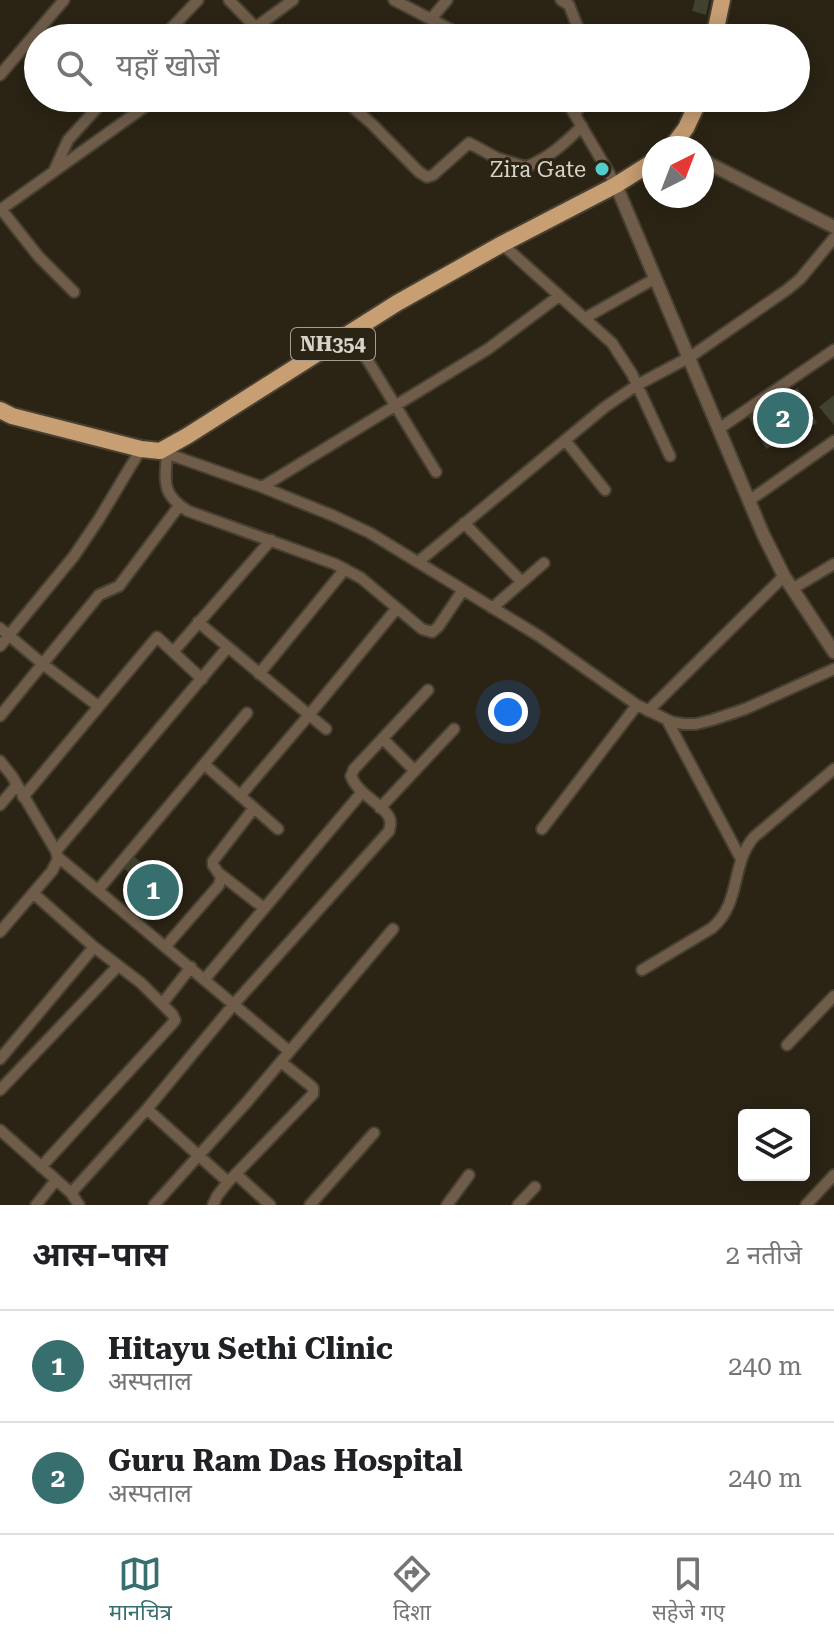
<!DOCTYPE html>
<html lang="hi">
<meta charset="utf-8">
<style>
body{margin:0;font-family:"Roboto Serif","Noto Sans Devanagari",serif;background:#f6f6f6;color:#202124}
.controls{position:absolute;right:24px;bottom:24px;display:grid;overflow:hidden;border-radius:8px;box-shadow:0 4px 20px #0003}
.controls button{width:72px;height:72px;display:grid;place-items:center;padding:0;border:0;border-bottom:2px solid #e0e0e0;background:#fff;color:#202124;font:40px sans-serif}
.compass{position:absolute;left:642px;top:136px;width:72px;height:72px;border-radius:50%;background:#fff;box-shadow:0 4px 20px #0003;rotate:42deg}
.you{position:absolute;left:508px;top:712px;width:28px;height:28px;margin:-20px;border:6px solid #fff;border-radius:50%;background:#1a73e8;box-shadow:0 0 0 12px #1a73e833}
.badge{display:grid;place-items:center;width:52px;height:52px;border-radius:50%;background:#376e6e;color:#fff;font-size:26px;font-weight:700}
.pin{position:absolute;translate:-50% -50%;border:4px solid #fff;box-shadow:0 2px 8px #0006}
.list{margin:0;padding:0;list-style:none}
h2{display:flex;justify-content:space-between;align-items:center;height:104px;margin:0;padding:0 32px;font-size:34px}
h2 small{font-size:26px;font-weight:400;color:#757577}
.list li{display:grid;grid-template-columns:52px 1fr auto;gap:24px;align-items:center;box-sizing:border-box;height:112px;padding:0 32px;border-top:2px solid #e0e0e0}
.list b{display:block;font-size:30px;white-space:nowrap}
.list p{margin:0;font-size:26px;white-space:nowrap;color:#757577}
.list em{font-size:26px;font-style:normal;color:#757577}
.icon{flex:none;width:44px;height:44px;fill:none;stroke:currentColor;stroke-width:2;stroke-linecap:round;stroke-linejoin:round}
.map{position:relative;flex:none;width:834px;height:1205px;overflow:hidden}
.search{position:absolute;background:#fff;box-shadow:0 4px 20px #0003;left:24px;right:24px;top:24px;height:88px;display:flex;align-items:center;gap:20px;box-sizing:border-box;padding:0 28px;border-radius:44px;color:#757577;font-size:30px}
.sheet{height:328px;background:#fff}
nav{display:flex;justify-content:space-around;align-items:center;box-sizing:border-box;height:112px;border-top:2px solid #e0e0e0;background:#fff;font-size:22px;color:#757577}
nav a{display:grid;justify-items:center;gap:4px}
nav .on{color:#376e6e}
.map>svg:first-child{display:block}
.building{fill:#414130}
.lines{fill:none;stroke-linecap:round;stroke-linejoin:round}
.minor-casing{stroke:#474032;stroke-width:14}
.tertiary-casing{stroke:#474032;stroke-width:16}
.trunk-casing{stroke:#474032;stroke-width:20}
.minor{stroke:#6f5d4a;stroke-width:10}
.tertiary{stroke:#6f5d4a;stroke-width:12}
.trunk{stroke:#c89e73;stroke-width:16}
.poi-dot{fill:#53cdc9;stroke:#2b2415;stroke-width:3}
.labels{text-anchor:middle;dominant-baseline:central;stroke-width:6;stroke-linejoin:round;paint-order:stroke}
.shield{fill:#2b2415;stroke:#a49e94;stroke-width:2}
.shield-label{font-size:20px;font-weight:bold;fill:#d8d3ca}
.poi-label{font-size:22px;fill:#d8d3ca;stroke:#2b2415;text-anchor:end}
</style>
<div class="map">
<svg width="834" height="1205" viewBox="0 0 834 1205">
<rect width="100%" height="100%" fill="#2b2415"/>
<!-- building -->
<path class="building" d="M695,0H709L706,15L692,11Z
M798,388L817,423L766,449L747,414Z
M834,395V425L819,407Z
M131,854L157,876L166,866L176,875L157,897L121,866Z"/>
<g class="lines">
<defs>
<path id="minor" d="M229,0L266,38
M394,0L467,38
M561,0L569,5L582,38
M431,19L447,0
M162,38L198,0
M241,38L293,0
M0,75L64,0
M342,98L372,124L419,172L427,177L433,175L469,143L497,158L526,167C550,157 564,144 582,126
M565,98L616,185
M575,115L584,98
M54,171L68,140L106,98
M1,209L39,257L74,292
M0,210L157,98
M502,244L612,343L632,374L670,456
M585,318L656,278
M351,333L436,472
M720,428L834,350
M565,440L605,490
M160,451L262,487L334,516L370,533L539,636L637,705L672,722L684,724H696L712,720L745,709L834,669
M167,453C165,482 161,494 188,511L335,564L361,578L422,629L432,632L438,627L463,590
M262,487L488,349L559,296
M750,500L834,441
M464,523L522,582
M418,562L605,407L637,385L690,357L788,289L800,279L834,238
M792,589L834,564
M492,608L544,563
M198,622L326,729
M0,628L44,665L98,706
M0,646L74,556L99,519L141,449
M173,652L271,540
M259,674L345,569
M648,711L784,576
M0,716L99,595L119,586L179,506
M667,720L741,859
M383,739L415,771
M0,761L12,776L56,851L58,859L52,871L0,932
M204,764L278,829
M240,796L309,715L397,608
M23,797L157,637L202,679
M0,805L17,785
M380,808L454,729
M542,829L637,705
M56,851L228,647
M58,857L289,1051
M220,874L264,908
M98,890L247,713
M33,893L94,947L141,983L172,1014L175,1020L172,1024L41,1167
M165,947L219,885L221,877L213,865V861L254,808
M642,970L712,928C742,902 730,865 754,837L834,769
M204,980L362,792
M162,1004L191,967
M787,1045L834,996
M0,1059L94,947
M0,1090L118,966
M147,1109L228,1182
M0,1130L71,1193L79,1205
M236,1174L270,1205
M71,1193L147,1109L234,1004L389,831C390,825 392,823 389,817C382,803 358,795 351,776L354,769L428,690
M36,1205L56,1180
M154,1205L246,1103L393,929
M213,1205L217,1196L228,1182L313,1094V1088L311,1086L281,1062
M310,1205L374,1133
M447,1205L469,1175
M518,1205L535,1187
M806,1205L834,1175"/>
<path id="tertiary" d="M702,160L834,227
M616,185L763,534L784,576L834,652"/>
<path id="trunk" d="M714,38L722,0
M671,148L686,128L700,98
M0,410L12,416L141,449L160,451L187,436L397,303L502,244L616,185L654,161"/>
</defs>
<!-- minor casing -->
<use href="#minor" class="minor-casing"/>
<!-- tertiary casing -->
<use href="#tertiary" class="tertiary-casing"/>
<!-- trunk casing -->
<use href="#trunk" class="trunk-casing"/>
<!-- minor -->
<use href="#minor" class="minor"/>
<!-- tertiary -->
<use href="#tertiary" class="tertiary"/>
<!-- trunk -->
<use href="#trunk" class="trunk"/>
</g>
<!-- markers -->
<circle class="poi-dot" cx="602" cy="169" r="8"/>
<g class="labels">
<!-- shield labels -->
<rect class="shield" x="291" y="328" width="84" height="32" rx="6"/>
<g class="shield-label">
<text x="333" y="344">NH354</text>
</g>
<!-- poi labels -->
<g class="poi-label">
<text x="586" y="169">Zira Gate</text>
</g>
</g>
</svg>
<div class="controls">
<button><svg class="icon" aria-label="layers" viewBox="0 0 24 24"><path d="M12 4l9 5-9 5-9-5zM3 14l9 5 9-5"/></svg></button>
</div>
<svg class="compass" viewBox="-18 -18 36 36"><path d="M0-13l5 13h-10z" fill="#e53935"/><path d="M0 13l5-13h-10z" fill="#757577"/></svg>
<div class="you"></div>
<div class="pin badge" style="left:153px;top:890px">1</div>
<div class="pin badge" style="left:783px;top:418px">2</div>
<div class="search"><svg class="icon" aria-label="search" viewBox="0 0 24 24"><circle cx="10" cy="10" r="6"/><path d="M15 15l6 6"/></svg>यहाँ खोजें</div>
</div>
<section class="sheet">
<h2>आस-पास<small>2 नतीजे</small></h2>
<ul class="list">
<li><span class="badge">1</span><div><b>Hitayu Sethi Clinic</b><p>अस्पताल</p></div><em>240 m</em></li>
<li><span class="badge">2</span><div><b>Guru Ram Das Hospital</b><p>अस्पताल</p></div><em>240 m</em></li>
</ul>
</section>
<nav>
<a class="on"><svg class="icon" aria-label="map" viewBox="0 0 24 24"><path d="M3 6l6-2 6 2 6-2v14l-6 2-6-2-6 2zM9 4v14M15 6v14"/></svg>मानचित्र</a>
<a><svg class="icon" aria-label="directions" viewBox="0 0 24 24"><path d="M12 3l9 9-9 9-9-9zM9 14v-3h6M13 9l2 2-2 2"/></svg>दिशा</a>
<a><svg class="icon" aria-label="saved" viewBox="0 0 24 24"><path d="M7 4h10v16l-5-4-5 4z"/></svg>सहेजे गए</a>
</nav>
